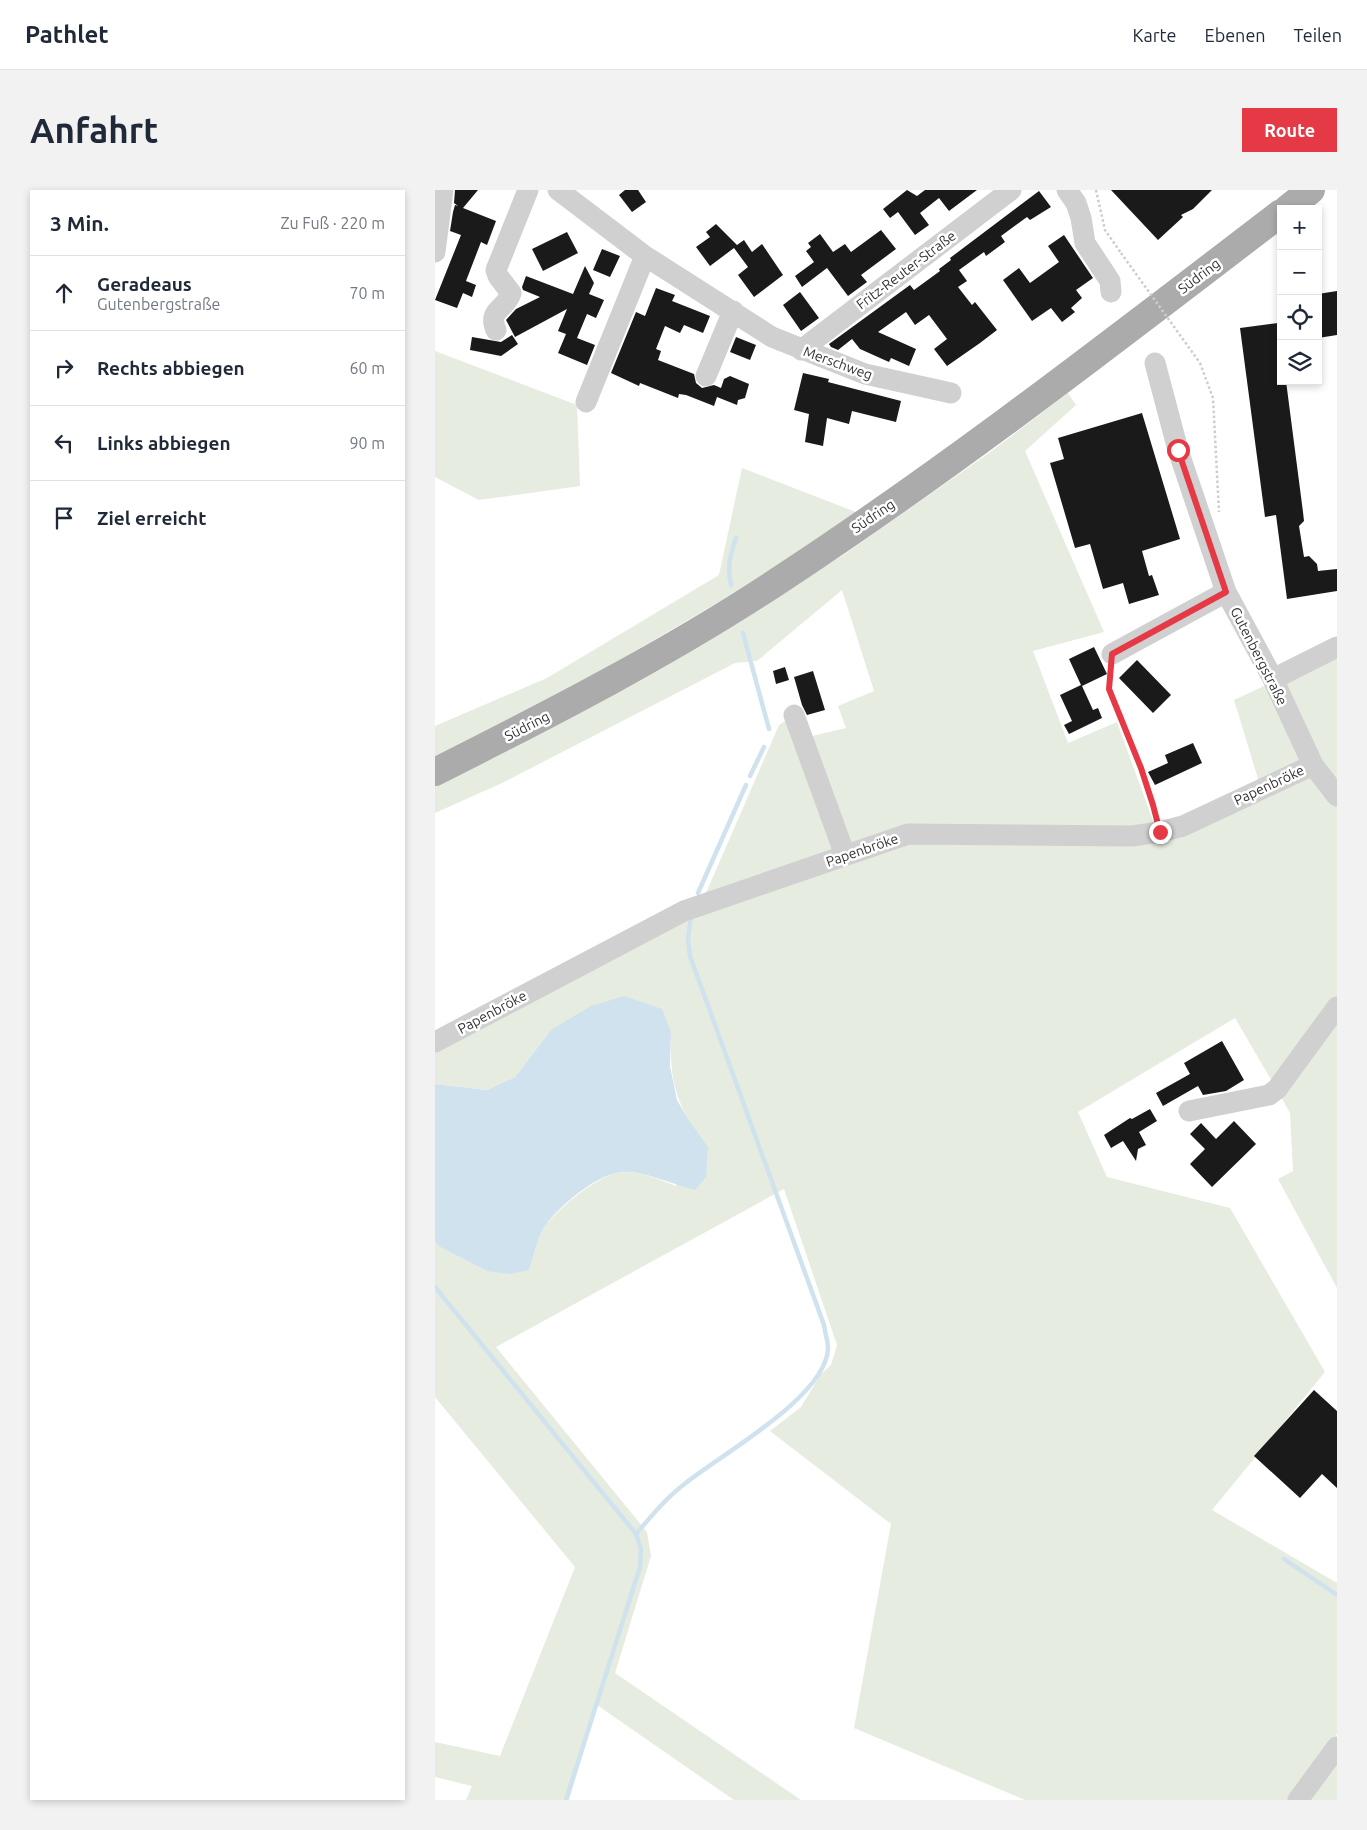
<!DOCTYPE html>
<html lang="de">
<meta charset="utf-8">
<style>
body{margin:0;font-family:Ubuntu,sans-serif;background:#f2f2f3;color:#1f2937}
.controls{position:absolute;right:15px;top:15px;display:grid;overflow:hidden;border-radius:0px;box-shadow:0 2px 8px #0003}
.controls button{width:45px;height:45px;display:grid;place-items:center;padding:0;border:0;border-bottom:1px solid #e0e1e3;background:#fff;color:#1f2937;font:25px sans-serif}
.stop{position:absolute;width:15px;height:15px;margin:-11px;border:4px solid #e63946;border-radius:50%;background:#fff}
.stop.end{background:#e63946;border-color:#fff;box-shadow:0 1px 5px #0008}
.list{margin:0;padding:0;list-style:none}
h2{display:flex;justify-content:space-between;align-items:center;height:65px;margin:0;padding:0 20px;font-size:21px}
h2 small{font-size:16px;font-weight:400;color:#747a83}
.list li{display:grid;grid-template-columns:32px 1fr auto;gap:15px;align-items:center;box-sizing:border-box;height:75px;padding:0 20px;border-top:1px solid #e0e1e3}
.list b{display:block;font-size:19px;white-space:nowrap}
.list p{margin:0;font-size:16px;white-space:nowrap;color:#747a83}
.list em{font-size:16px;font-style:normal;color:#747a83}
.icon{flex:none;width:28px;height:28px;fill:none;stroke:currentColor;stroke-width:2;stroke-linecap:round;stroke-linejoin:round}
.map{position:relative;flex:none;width:902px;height:1610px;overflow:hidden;border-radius:0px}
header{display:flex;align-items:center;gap:30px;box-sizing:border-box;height:70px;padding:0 25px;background:#fff;border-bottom:1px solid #e0e1e3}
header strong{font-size:24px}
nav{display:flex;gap:28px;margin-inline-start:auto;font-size:18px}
.intro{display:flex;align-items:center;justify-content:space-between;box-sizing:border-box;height:120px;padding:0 30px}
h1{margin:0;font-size:35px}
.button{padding:12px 22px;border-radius:0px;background:#e63946;color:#fff;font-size:18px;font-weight:700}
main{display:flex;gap:30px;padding:0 30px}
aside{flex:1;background:#fff;border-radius:0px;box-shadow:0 2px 8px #0003}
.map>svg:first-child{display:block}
.green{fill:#e6ecdf}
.water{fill:#cfe2ee}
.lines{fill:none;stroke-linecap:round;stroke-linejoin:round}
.stream{stroke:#cfe2ee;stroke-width:4.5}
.building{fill:#1a1a1a}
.path{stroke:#cdcdcd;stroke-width:2.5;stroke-dasharray:2.5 2.5;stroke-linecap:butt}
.minor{stroke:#d0d0d0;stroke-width:21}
.major{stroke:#ababab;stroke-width:28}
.path-bridge{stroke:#cdcdcd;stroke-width:2.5;stroke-dasharray:2.5 2.5;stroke-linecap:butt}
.route{stroke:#e63946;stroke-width:6}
.labels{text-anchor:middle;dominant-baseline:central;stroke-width:5;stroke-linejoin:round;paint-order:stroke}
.street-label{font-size:14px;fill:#333;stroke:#fff}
</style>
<header>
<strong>Pathlet</strong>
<nav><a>Karte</a><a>Ebenen</a><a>Teilen</a></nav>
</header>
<div class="intro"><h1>Anfahrt</h1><a class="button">Route</a></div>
<main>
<aside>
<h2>3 Min.<small>Zu Fuß · 220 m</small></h2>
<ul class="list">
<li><svg class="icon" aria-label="ahead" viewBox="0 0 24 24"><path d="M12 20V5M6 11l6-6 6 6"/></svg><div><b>Geradeaus</b><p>Gutenbergstraße</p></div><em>70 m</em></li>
<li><svg class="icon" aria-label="right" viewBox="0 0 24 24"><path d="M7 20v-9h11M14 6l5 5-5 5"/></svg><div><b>Rechts abbiegen</b></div><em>60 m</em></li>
<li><svg class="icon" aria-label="left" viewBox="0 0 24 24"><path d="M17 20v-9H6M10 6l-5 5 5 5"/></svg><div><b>Links abbiegen</b></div><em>90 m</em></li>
<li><svg class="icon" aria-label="arrive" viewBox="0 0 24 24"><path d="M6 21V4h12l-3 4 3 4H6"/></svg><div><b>Ziel erreicht</b></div></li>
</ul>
</aside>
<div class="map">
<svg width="902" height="1610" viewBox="0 0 902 1610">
<rect width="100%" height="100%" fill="#fff"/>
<!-- green -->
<path class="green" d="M0,161L142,215L145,296L44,310L0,287Z
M633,203L641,215L590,261L669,442L598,461L633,553L682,532L721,639L414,657L373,547L411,538L403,516L439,501L407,400L322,471L300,473L67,593L0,623V593L60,567L407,366L554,263Z
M307,278L426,324L290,408L119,509L0,571V536L112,488L284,385Z
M902,462V806L838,893L800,828L643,922L672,987L795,1018L890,1182L777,1320L902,1393V1544L871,1587L902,1573V1610H590L419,1538L456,1334L335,1241L366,1217L386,1184L396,1175L402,1155L349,999L61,1157L212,1342L216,1366L180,1483L366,1610H299L162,1515L134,1610H31L37,1596L0,1587V1552L65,1566L140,1377L0,1207V1052L5,1057L52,1081L94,1080C99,1067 102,1047 110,1036C124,1018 162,986 185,982C203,980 225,990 241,996L255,932C237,901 235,878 236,842L116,840L80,887L52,900L0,894V861L248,731L475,652L698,654L828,605L799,510Z
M353,529L402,659L271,703L344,535Z
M902,827V1098L843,989L858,981L855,923L845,905Z"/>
<!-- water -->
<path class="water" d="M189,806L227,819L236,842L235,876L242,910L255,932L273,957L271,987L260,1000C240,995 204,979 185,982C160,986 124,1016 110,1036C102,1047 99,1067 94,1080L75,1084L52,1081L5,1057L0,1052V894L52,900L80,887L116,840L156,816Z"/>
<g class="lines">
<!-- stream -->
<path class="stream" d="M296,395C292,377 295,365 301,348
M308,443L334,539
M315,586L329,557
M263,703L311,595
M0,1097L201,1344L206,1359L205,1377L131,1610
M201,1344C217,1325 232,1307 252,1292C287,1264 392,1206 393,1158C393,1151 390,1143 389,1135L255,766L253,748L256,727
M849,1369L902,1405"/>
</g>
<!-- building -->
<path class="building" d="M20,0H43L28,18L61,31L52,55L46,52L31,91L41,95L37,107L28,103L22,118L0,110L26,45L15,41L18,22L20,15L23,16L19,13Z
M190,0H203L211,12L197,22L184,5Z
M472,0L482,6L490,0H542L514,21L504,8L485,23L494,35L480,45L463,22L455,28L448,19Z
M676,0H777L758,19L746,25L748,27L723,50Z
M604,1L616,17L595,30L592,27L566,46L570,52L551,66L549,62L524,80L532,91L523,97L537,115L540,112L562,140L545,153L512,176L499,159L512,149L494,125L480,135L471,122L443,142L481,159L474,176L456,168L454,172L425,159L417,149L403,160L396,157L394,154L475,95L479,100L505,81L504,79L516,70L515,68Z
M281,34L302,55L309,50L317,62L327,54L348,85L319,107L303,85L313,77L299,58L275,76L261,57L275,47L271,42Z
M446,40L461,59L426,85L432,92L413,106L392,78L367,97L360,86L379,72L371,61L376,57L373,53L385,44L398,62L410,54L416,62Z
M132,42L143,63L108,81L97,59Z
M629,45L658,88L641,100L647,108L636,118L640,122L627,132L616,118L597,131L568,90L584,78L595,93L624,72L613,56Z
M167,59L185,66L175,87L158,80Z
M150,76L159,93L154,104L169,110L161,128L152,124L142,148L160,155L152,175L123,163L131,144L123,141L132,119L80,147L71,130L81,119L105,107L88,100L87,97L91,86L138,104Z
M221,98L240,105L237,111L275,126L268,143L249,135L245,143L230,136L221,159L226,161L223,170L259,184L261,193L267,198L279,195L286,198L289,189L295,186L314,194L310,208L303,210L302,215L282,207L279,216L251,205L244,204L243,208L205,193L204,196L176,183L201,122L210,126Z
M902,101V145L883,148V104Z
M365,102L384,128L366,141L348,115Z
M843,133L844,138L846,137V191H851L868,322L869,331L864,336L869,367L874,366L882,374L883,381L902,379V401L852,409L841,325L830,327L805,138Z
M77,145L83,154L66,166L35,160L37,147L66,152Z
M301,147L321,155L315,170L295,162Z
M368,183L394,189L393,192L466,211L461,232L417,221L414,234L392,228L388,256L370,252L374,224L359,220Z
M707,223L745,349L707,361L714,386L717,385L724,405L694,414L688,393L668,399L655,354L640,358L615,273L629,269L623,248Z
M659,457L672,484L647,496L658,520L663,518L667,528L634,544L629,535L637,531L625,505L646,495L634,469Z
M702,470L736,505L718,523L684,488Z
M350,477L354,490L341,494L338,481Z
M378,481L390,520L372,525L367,515L359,487Z
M758,553L767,573L720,595L713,582L733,573L730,565Z
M787,851L809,890L791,901L768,905L763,896L728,916L721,903L755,884L749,873Z
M715,919L722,931L704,942L711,955L703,959L701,971L688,951L676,958L669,945L695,928L697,929Z
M799,931L821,954L777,997L755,974L770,959L755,944L766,933L781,949Z
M879,1200L902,1221V1298L887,1284L865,1308L819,1266Z"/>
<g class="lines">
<!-- path -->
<path class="path" d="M661,0L670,40L686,63
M765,173L778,208L784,322
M675,481L673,499L706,578L721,627"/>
<!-- minor -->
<path class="minor" d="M123,0L210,66L337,147L430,184L516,203
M632,0L641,13L646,28L650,53L675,91L676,102
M0,62L8,0
M61,140C52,119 71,120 76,103L63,86L61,80L93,0
M366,160L576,0
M720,173L743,260L791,402L838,489L878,575L902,606
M271,186L298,121
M151,212L210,66
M677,464L791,402
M838,489L902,457
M359,525L410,665
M0,852L249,721L473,644L697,646L725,642L748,636L878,575
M754,921L834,905L842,899L902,817
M863,1610L902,1557"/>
<!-- major -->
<path class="major" d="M852,19L876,0
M0,582C117,523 234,463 343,391C517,277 681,149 846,23"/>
<!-- path-bridge -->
<path class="path-bridge" d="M686,63L765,173"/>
</g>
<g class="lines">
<!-- route -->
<path class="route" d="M725,642L718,615L706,578L674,499L677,464L791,402L743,260"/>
</g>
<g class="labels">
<!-- street labels -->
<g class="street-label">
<text transform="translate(471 80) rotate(-37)">Fritz-Reuter-Straße</text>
<text transform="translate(764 86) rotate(-37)">Südring</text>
<text transform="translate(403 173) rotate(20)">Merschweg</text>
<text transform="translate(438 326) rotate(-34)">Südring</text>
<text transform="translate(824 466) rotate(63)">Gutenbergstraße</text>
<text transform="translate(92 536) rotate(-27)">Südring</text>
<text transform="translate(834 595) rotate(-25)">Papenbröke</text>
<text transform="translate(427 660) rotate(-19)">Papenbröke</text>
<text transform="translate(57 822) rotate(-28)">Papenbröke</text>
</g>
</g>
</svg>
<div class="controls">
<button>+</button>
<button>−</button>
<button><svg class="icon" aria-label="locate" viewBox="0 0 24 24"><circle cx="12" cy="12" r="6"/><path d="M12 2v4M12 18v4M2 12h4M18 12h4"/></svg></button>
<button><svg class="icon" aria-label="layers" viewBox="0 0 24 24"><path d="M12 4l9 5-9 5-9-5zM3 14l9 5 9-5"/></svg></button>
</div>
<div class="stop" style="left:743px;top:260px"></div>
<div class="stop end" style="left:725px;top:642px"></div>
</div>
</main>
